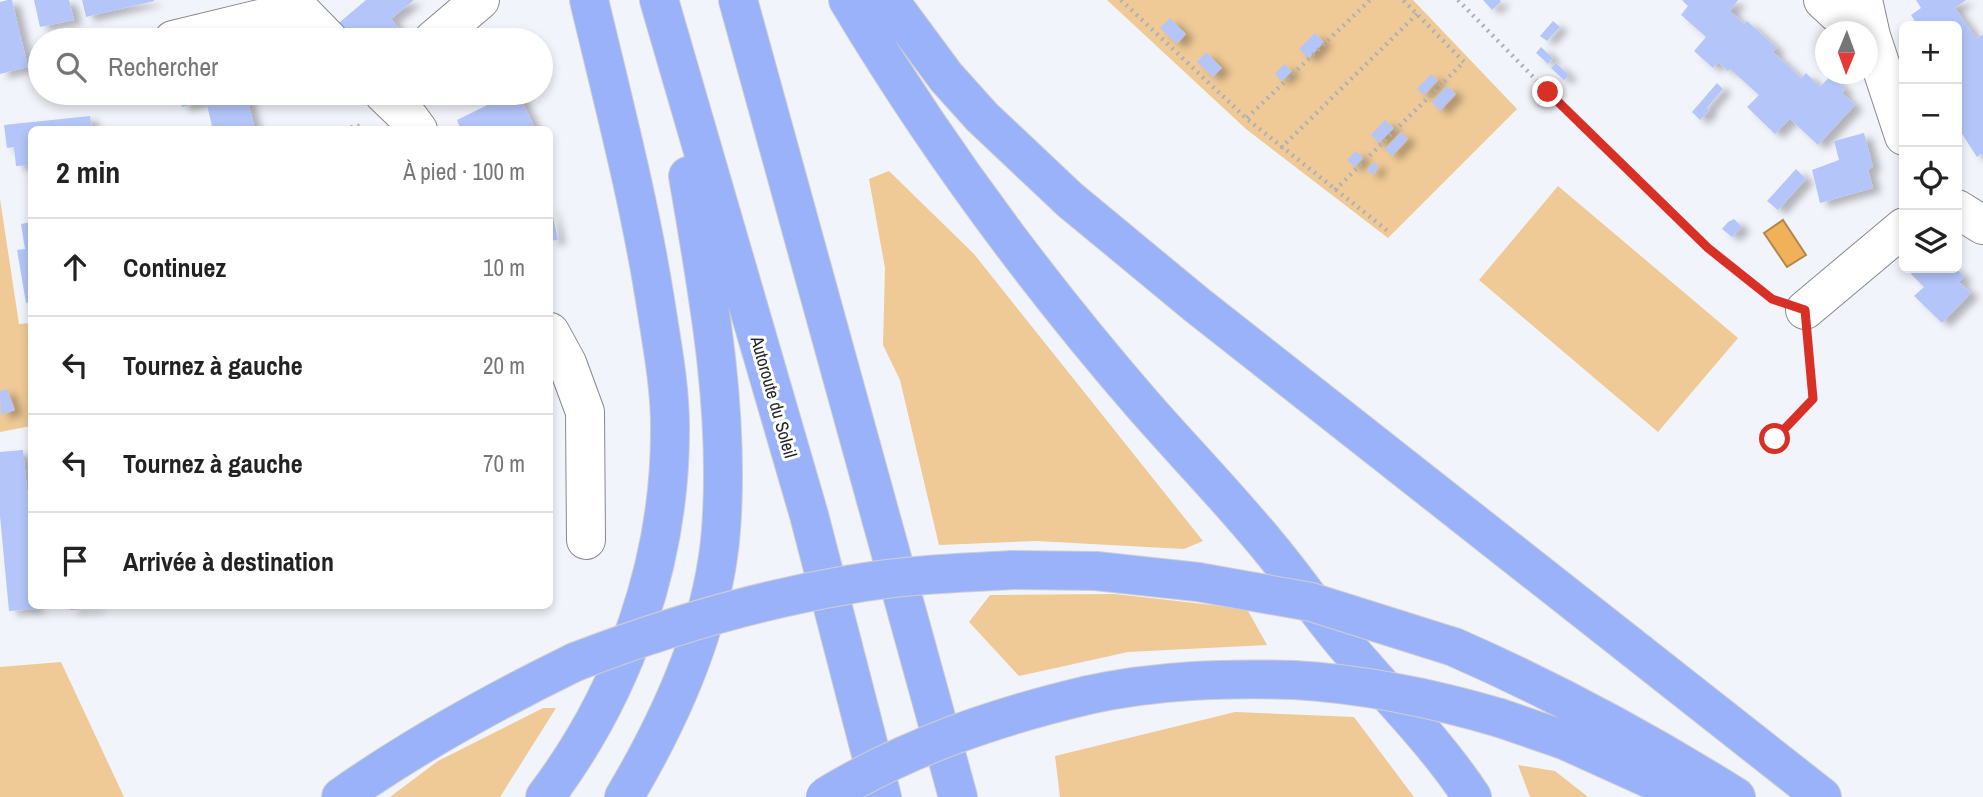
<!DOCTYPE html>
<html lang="fr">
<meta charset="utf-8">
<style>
body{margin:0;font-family:"Archivo Narrow",sans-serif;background:#f6f6f6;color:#222}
.controls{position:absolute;right:21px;top:21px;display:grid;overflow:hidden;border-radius:10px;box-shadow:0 4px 10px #0003}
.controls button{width:63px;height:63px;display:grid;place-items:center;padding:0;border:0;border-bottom:2px solid #e0e0e0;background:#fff;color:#222;font:35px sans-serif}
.compass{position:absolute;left:1815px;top:21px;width:63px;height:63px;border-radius:50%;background:#fff;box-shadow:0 4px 10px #0003;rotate:181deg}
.stop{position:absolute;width:21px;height:21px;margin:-16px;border:5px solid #d93025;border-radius:50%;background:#fff}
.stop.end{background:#d93025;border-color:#fff;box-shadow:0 2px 7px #0008}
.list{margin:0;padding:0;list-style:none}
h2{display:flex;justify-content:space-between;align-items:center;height:91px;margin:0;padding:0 28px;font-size:30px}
h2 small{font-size:23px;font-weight:400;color:#767676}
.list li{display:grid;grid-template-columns:46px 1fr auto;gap:21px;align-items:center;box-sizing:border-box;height:98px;padding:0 28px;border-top:2px solid #e0e0e0}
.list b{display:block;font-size:26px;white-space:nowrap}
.list em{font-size:23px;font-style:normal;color:#767676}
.icon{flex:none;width:38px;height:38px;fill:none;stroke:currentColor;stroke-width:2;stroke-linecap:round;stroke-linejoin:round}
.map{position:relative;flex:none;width:1983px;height:797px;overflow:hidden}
.search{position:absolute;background:#fff;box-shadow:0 4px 10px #0003;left:28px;top:28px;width:525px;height:77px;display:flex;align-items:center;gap:18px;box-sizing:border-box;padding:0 24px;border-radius:38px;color:#767676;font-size:26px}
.panel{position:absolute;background:#fff;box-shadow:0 4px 10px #0003;left:28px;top:126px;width:525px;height:483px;border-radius:10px}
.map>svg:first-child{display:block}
.green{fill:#efc996}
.water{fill:#f0b158;stroke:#b3874a;stroke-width:2}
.building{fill:#b3c5f9;filter:url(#shadow)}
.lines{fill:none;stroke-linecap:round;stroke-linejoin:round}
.minor-casing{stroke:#87898e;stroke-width:40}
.highway-casing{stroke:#cfcfd0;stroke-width:40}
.path{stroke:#aeb0b5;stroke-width:4.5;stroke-dasharray:2 5;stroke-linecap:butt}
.minor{stroke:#fff;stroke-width:38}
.highway{stroke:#9ab2fa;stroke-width:38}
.highway-bridge-casing{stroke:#cfcfd0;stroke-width:40;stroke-linecap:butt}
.highway-bridge{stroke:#9ab2fa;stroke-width:38}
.route{stroke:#d93025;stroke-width:9}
.labels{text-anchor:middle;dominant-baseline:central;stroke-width:6;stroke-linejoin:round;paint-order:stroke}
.street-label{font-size:18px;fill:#252628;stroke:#fff}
</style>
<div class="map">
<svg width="1983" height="797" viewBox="0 0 1983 797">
<defs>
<filter id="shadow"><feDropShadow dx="8" dy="4.5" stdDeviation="3.5" flood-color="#0004"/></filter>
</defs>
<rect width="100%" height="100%" fill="#f2f4fb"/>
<!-- green -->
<path class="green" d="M1107,0H1413L1517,109L1388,238L1246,129Z
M889,171L974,254L1203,541L1184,549L1036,541L939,545L900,380L883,345L885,268L869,179Z
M1558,186L1738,338L1658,432L1479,280Z
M0,199L19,324L32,323L31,426L0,432Z
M1115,594L1247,609L1267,645L1128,652L1019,676L969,622L990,595Z
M61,662L124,797H0V667Z
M543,708H556L500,797H390L438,761Z
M1235,712L1354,717L1414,797H1060L1055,756Z
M1518,765L1555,771L1588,797H1530Z"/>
<!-- water -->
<path class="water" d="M1783,220L1806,255L1787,267L1764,233Z"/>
<!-- building -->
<path class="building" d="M8,0H12L28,67L0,74V2Z
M34,0H69L74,20L40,27Z
M82,0H154V1L86,17Z
M366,0H414L391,19L406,37L402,40H381L375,33L366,40H345L334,27Z
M1483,0H1500L1501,2L1492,10Z
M1682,0H1738L1730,11L1744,24L1747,21L1777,48L1773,52L1801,78L1806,73L1820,87L1831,75L1845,89L1842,93L1855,105L1818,145L1790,119L1775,134L1747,107L1759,95L1730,69L1728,71L1718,62L1713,68L1694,51L1706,37L1681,15L1688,6Z
M1916,0H1966L1955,8L1977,39L1983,34V157L1981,154L1977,157L1957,126L1960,122L1957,118V26H1918L1911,15L1921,8Z
M1170,18L1186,34L1177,44L1160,28Z
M1553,21L1560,27L1547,41L1540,36Z
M1315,33L1324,42L1309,58L1299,49Z
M1541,47L1553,58L1548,64L1536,53Z
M1206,52L1222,68L1213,77L1197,62Z
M1556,63L1569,75L1564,80L1551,68Z
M1284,64L1292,71L1282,81L1275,74Z
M1431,74L1438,80L1424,95L1417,89Z
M1717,83L1723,89L1707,108L1710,110L1700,120L1692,112Z
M1447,86L1456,94L1440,111L1432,102Z
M178,93H246L255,130H213L206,101L182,107Z
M512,93H518L536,130H461L457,120Z
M90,116L92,130H32V165L16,166L14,147L7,148L4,125Z
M1385,120L1394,128L1379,143L1371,135Z
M1401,132L1408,139L1392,156L1385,149Z
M1864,133L1873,167L1868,169L1873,188L1820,203L1812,170L1839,160L1834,141Z
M1356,151L1363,158L1355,167L1347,160Z
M1374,162L1379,167L1373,175L1367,170Z
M1796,169L1806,179L1778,210L1767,201Z
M550,203L558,240L550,241Z
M1734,219L1742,227L1732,237L1722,229L1728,222Z
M32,222V302L26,303L17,250L25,249L21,224Z
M1916,268H1955L1964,276L1959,282L1971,293L1942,323L1914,296L1924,287L1911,274Z
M7,389L15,410L1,415L0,391Z
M23,450L32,539V606H37L38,609L9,611L0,516V452Z
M70,606H97V608L70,610Z"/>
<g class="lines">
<defs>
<path id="minor" d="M290,0L329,40
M1823,0L1837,13L1864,32
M1863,0L1871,36L1904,136
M173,40L297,10
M433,40L480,0
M383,93L410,119L418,130
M1957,209L1983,225
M1805,310L1904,227
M550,332L567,363L585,412L586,540"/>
<path id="highway" d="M659,0L809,515L882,797
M738,0L958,797
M848,0C934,144 1033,278 1143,405C1185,453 1229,498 1269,547C1295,578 1318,612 1344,643C1387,694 1435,741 1472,797
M889,0L946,77L982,117L1070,200L1197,305L1822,797
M1012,570L1096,571L1198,582
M1454,647C1552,690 1645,740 1736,797
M1088,695C1157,680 1224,678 1294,680
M1500,718L1564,740L1690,797
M341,797C415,745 493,702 575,662
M545,797C625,691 671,560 670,427C670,386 662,345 656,306C640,203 613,101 589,0
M624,797C671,718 714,623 721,530C730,411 708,293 688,176"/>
</defs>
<!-- minor casing -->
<use href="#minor" class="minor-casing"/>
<!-- highway casing -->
<use href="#highway" class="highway-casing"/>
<!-- path -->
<path class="path" d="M1121,0L1247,119L1389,232
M1458,0L1548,92L1708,248L1771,299
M1247,118L1370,0
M337,130L364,125
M1281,148L1417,14
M1335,190L1464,62L1403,0
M1775,439L1813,399L1808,343"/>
<!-- minor -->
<use href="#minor" class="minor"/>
<!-- highway -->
<use href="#highway" class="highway"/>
<defs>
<path id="highway-bridge" d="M1198,582L1311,602L1454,647
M575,662C663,628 753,601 847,585C901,575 957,573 1012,570
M1294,680C1365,684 1432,698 1500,718
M825,797C907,747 995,717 1088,695"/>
</defs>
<!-- highway-bridge casing -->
<use href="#highway-bridge" class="highway-bridge-casing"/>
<!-- highway-bridge -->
<use href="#highway-bridge" class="highway-bridge"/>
</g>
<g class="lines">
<!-- route -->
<path class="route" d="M1548,92L1708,248L1772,299L1805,310L1813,399L1775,439"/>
</g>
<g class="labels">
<!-- street labels -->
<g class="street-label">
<text transform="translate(774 397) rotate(74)">Autoroute du Soleil</text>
</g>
</g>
</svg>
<div class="controls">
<button>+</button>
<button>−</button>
<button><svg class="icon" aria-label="locate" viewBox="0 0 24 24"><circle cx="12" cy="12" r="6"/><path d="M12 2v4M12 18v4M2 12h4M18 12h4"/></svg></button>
<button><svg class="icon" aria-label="layers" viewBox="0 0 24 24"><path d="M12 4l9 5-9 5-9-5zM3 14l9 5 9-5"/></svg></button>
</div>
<svg class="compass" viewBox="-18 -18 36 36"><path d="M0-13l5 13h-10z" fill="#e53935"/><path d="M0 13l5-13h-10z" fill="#767676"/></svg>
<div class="stop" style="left:1775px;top:439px"></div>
<div class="stop end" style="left:1548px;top:92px"></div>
<div class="search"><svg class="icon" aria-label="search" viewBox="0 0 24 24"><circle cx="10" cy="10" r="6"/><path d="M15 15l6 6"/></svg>Rechercher</div>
<section class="panel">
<h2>2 min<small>À pied · 100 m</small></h2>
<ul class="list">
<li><svg class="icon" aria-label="ahead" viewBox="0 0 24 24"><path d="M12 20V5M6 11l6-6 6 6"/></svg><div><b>Continuez</b></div><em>10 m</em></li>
<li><svg class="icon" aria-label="left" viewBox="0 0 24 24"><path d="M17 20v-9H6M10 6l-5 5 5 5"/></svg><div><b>Tournez à gauche</b></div><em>20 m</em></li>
<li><svg class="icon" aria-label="left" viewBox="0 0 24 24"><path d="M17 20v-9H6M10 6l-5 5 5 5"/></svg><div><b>Tournez à gauche</b></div><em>70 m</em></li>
<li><svg class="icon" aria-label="arrive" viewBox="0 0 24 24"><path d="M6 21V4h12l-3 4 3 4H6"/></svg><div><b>Arrivée à destination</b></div></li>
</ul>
</section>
</div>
